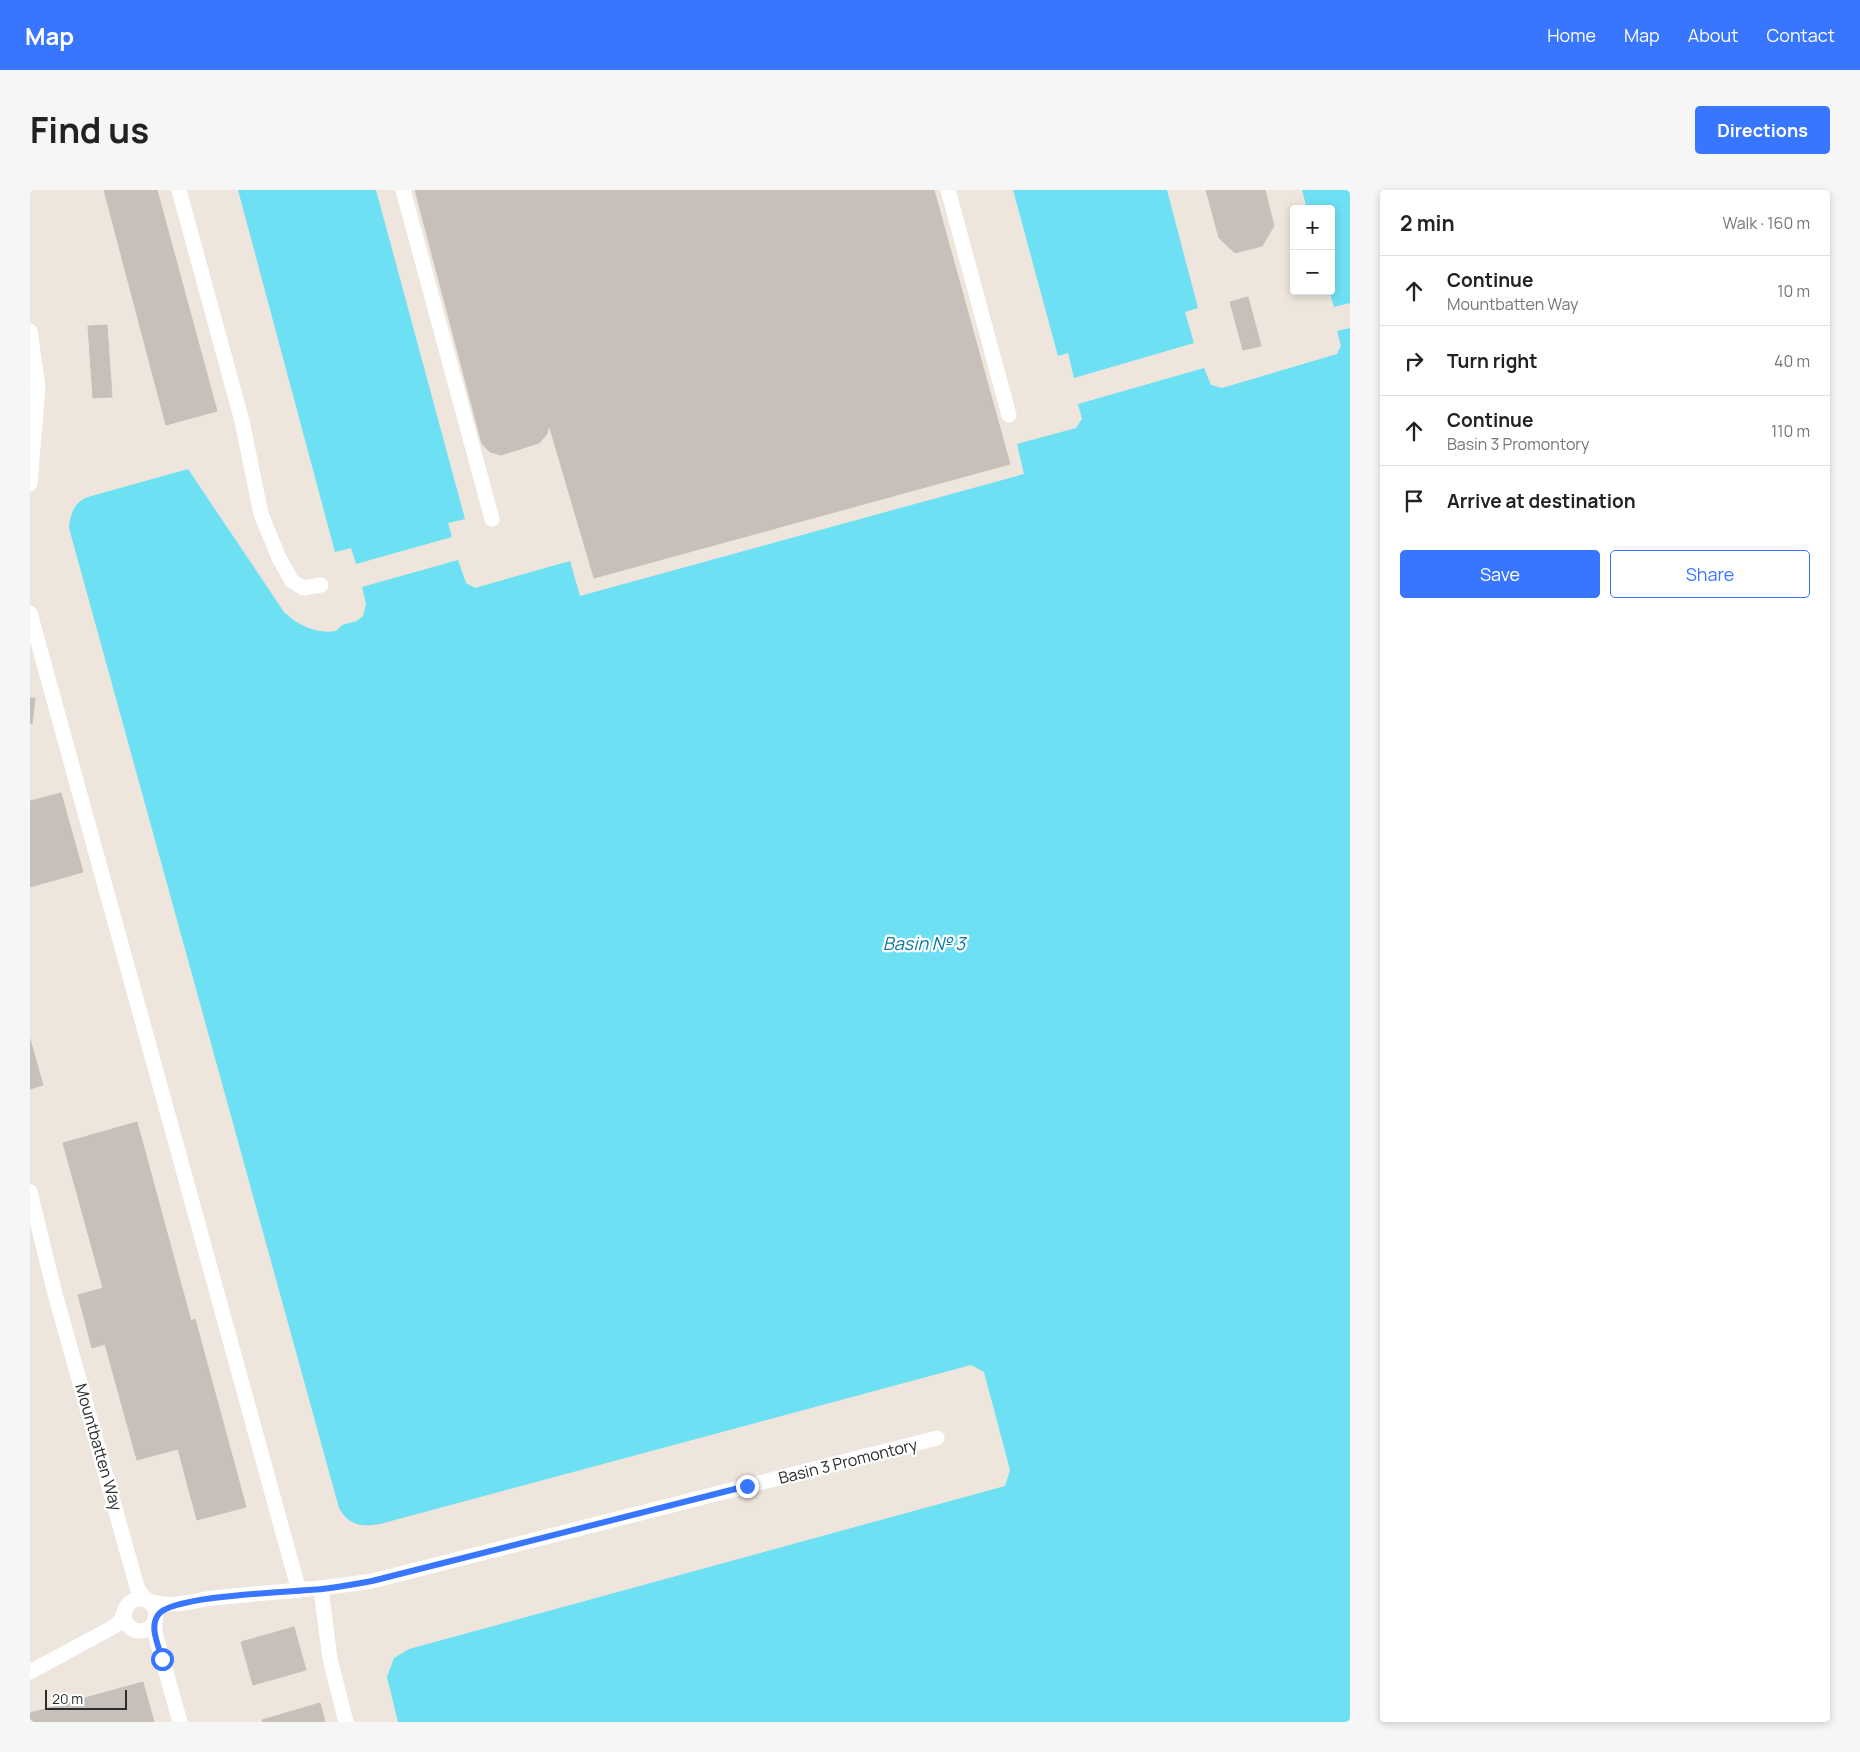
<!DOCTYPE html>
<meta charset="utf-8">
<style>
body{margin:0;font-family:Manrope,sans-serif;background:#f6f6f6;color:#222}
.controls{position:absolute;right:15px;top:15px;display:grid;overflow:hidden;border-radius:5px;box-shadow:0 2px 8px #0003}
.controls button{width:45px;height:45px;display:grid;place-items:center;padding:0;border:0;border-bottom:1px solid #e0e0e0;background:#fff;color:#222;font:25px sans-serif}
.scale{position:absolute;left:15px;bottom:12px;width:82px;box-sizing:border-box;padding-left:5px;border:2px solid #2c2c2c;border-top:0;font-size:14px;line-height:18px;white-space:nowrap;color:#2c2c2c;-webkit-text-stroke:4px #fff;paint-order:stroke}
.stop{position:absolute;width:15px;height:15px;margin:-11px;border:4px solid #3976ff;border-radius:50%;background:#fff}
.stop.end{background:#3976ff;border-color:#fff;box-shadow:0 1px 5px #0008}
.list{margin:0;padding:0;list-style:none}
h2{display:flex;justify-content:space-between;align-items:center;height:65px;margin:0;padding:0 20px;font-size:21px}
h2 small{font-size:16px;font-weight:400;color:#767676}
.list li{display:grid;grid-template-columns:32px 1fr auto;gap:15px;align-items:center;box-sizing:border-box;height:70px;padding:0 20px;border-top:1px solid #e0e0e0}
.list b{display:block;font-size:19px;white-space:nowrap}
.list p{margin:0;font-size:16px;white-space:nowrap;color:#767676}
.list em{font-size:16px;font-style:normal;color:#767676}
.actions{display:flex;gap:10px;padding:15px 20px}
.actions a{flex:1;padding:11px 0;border:1px solid #3976ff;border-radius:5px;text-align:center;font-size:18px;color:#3976ff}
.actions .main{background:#3976ff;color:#fff}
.icon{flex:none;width:28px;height:28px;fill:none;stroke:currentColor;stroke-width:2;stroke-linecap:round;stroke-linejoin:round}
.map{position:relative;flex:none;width:1320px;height:1532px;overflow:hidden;border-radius:5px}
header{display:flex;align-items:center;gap:30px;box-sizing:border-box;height:70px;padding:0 25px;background:#3976ff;color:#fff}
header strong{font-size:24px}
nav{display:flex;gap:28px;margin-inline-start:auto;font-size:18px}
.intro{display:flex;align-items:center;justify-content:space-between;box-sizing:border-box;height:120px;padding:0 30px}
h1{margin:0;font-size:35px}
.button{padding:12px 22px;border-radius:5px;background:#3976ff;color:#fff;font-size:18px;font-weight:700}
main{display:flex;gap:30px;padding:0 30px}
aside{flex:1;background:#fff;border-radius:5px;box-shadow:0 2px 8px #0003}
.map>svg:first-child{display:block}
.water{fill:#6de0f3}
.building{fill:#c6bfba;stroke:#c9c0b7}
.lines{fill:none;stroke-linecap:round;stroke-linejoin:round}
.lane{stroke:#fff;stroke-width:15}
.route{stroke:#3976ff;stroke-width:6}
.labels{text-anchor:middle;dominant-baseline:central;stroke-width:4.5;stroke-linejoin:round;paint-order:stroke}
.street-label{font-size:16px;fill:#2c2c2c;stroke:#fff}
.water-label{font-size:18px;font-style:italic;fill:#097b9c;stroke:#fff}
</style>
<header>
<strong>Map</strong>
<nav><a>Home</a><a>Map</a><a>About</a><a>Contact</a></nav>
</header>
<div class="intro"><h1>Find us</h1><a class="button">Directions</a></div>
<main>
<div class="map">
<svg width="1320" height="1532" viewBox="0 0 1320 1532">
<rect width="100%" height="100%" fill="#eee5dd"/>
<!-- water -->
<path class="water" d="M208,0H346L435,329L418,333L422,347L326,374L321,358L305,362Z
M983,0H1137L1168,118L1155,122L1164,153L1044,188L1038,163L1028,166Z
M1272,0H1320V113L1304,117L1299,101H1301V19H1277Z
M1320,138V1532H368L357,1487L364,1468L379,1459L975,1296L980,1280L954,1182L941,1175L350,1334C331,1337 319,1336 309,1318L39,338C40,325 44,312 58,307L158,279L254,422C269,436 286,444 306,441L312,435L327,431L333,426L336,414L332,397L428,370L436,393L445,398L540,371L550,406L994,284L987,254L1046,238L1052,229L1048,214L1174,178L1181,195L1192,198L1307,164L1311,156L1307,141Z"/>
<!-- building -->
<path class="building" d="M74,0H127L187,221L136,235Z
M385,0H904L980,274L564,388L519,235L517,244L509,253L471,265L460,262L452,254Z
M1176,0H1235L1244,36L1232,56L1205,63L1189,48Z
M1218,107L1231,156L1213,160L1200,112Z
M77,135L82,207L63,208L58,136Z
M0,508H5L2,534L0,533Z
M31,603L53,682L0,697V611Z
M0,849L13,895L0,899Z
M107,932L161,1131L165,1129L216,1317L167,1330L148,1259L107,1270L75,1154L62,1158L48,1105L73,1098L33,953Z
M264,1437L276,1480L223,1495L211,1452Z
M113,1492L124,1532H0V1523Z
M290,1513L295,1532H233L232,1530Z"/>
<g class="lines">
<!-- lane -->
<path class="lane" d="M149,0L212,231L231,324L249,368L262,391L273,398L291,395
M373,0L462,329
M918,0L979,225
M0,141L8,197L0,294
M0,423L269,1401
M0,1002L24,1100L107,1397C111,1406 117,1412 127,1413C146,1417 165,1410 184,1408C237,1402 289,1400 342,1391L907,1248
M291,1399L300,1469L316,1532
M94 1425a16 16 0 1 1 32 0a16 16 0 1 1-32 0Z
M125,1432V1443L150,1532
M0,1482L85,1436L90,1431L96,1419"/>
</g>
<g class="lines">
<!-- route -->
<path class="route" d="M132,1469C129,1456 119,1438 128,1425C141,1405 264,1402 292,1399C309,1397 325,1394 342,1391L717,1296"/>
</g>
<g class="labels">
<!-- street labels -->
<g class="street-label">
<text transform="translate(69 1257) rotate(74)">Mountbatten Way</text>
<text transform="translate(818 1271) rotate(-14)">Basin 3 Promontory</text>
</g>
<!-- water labels -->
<g class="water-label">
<text x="894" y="753">Basin № 3</text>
</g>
</g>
</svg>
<div class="controls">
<button>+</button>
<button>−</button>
</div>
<div class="scale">20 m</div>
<div class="stop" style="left:132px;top:1469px"></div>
<div class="stop end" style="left:717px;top:1296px"></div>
</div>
<aside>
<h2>2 min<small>Walk · 160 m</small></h2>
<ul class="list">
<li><svg class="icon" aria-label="ahead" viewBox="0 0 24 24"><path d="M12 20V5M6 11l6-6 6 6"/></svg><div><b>Continue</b><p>Mountbatten Way</p></div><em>10 m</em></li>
<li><svg class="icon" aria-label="right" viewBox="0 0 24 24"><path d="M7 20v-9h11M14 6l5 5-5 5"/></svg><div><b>Turn right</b></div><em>40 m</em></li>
<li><svg class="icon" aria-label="ahead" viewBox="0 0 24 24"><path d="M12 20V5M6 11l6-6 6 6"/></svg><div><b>Continue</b><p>Basin 3 Promontory</p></div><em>110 m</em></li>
<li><svg class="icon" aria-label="arrive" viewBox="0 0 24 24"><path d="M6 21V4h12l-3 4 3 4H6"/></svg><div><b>Arrive at destination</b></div></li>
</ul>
<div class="actions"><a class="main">Save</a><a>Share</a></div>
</aside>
</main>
